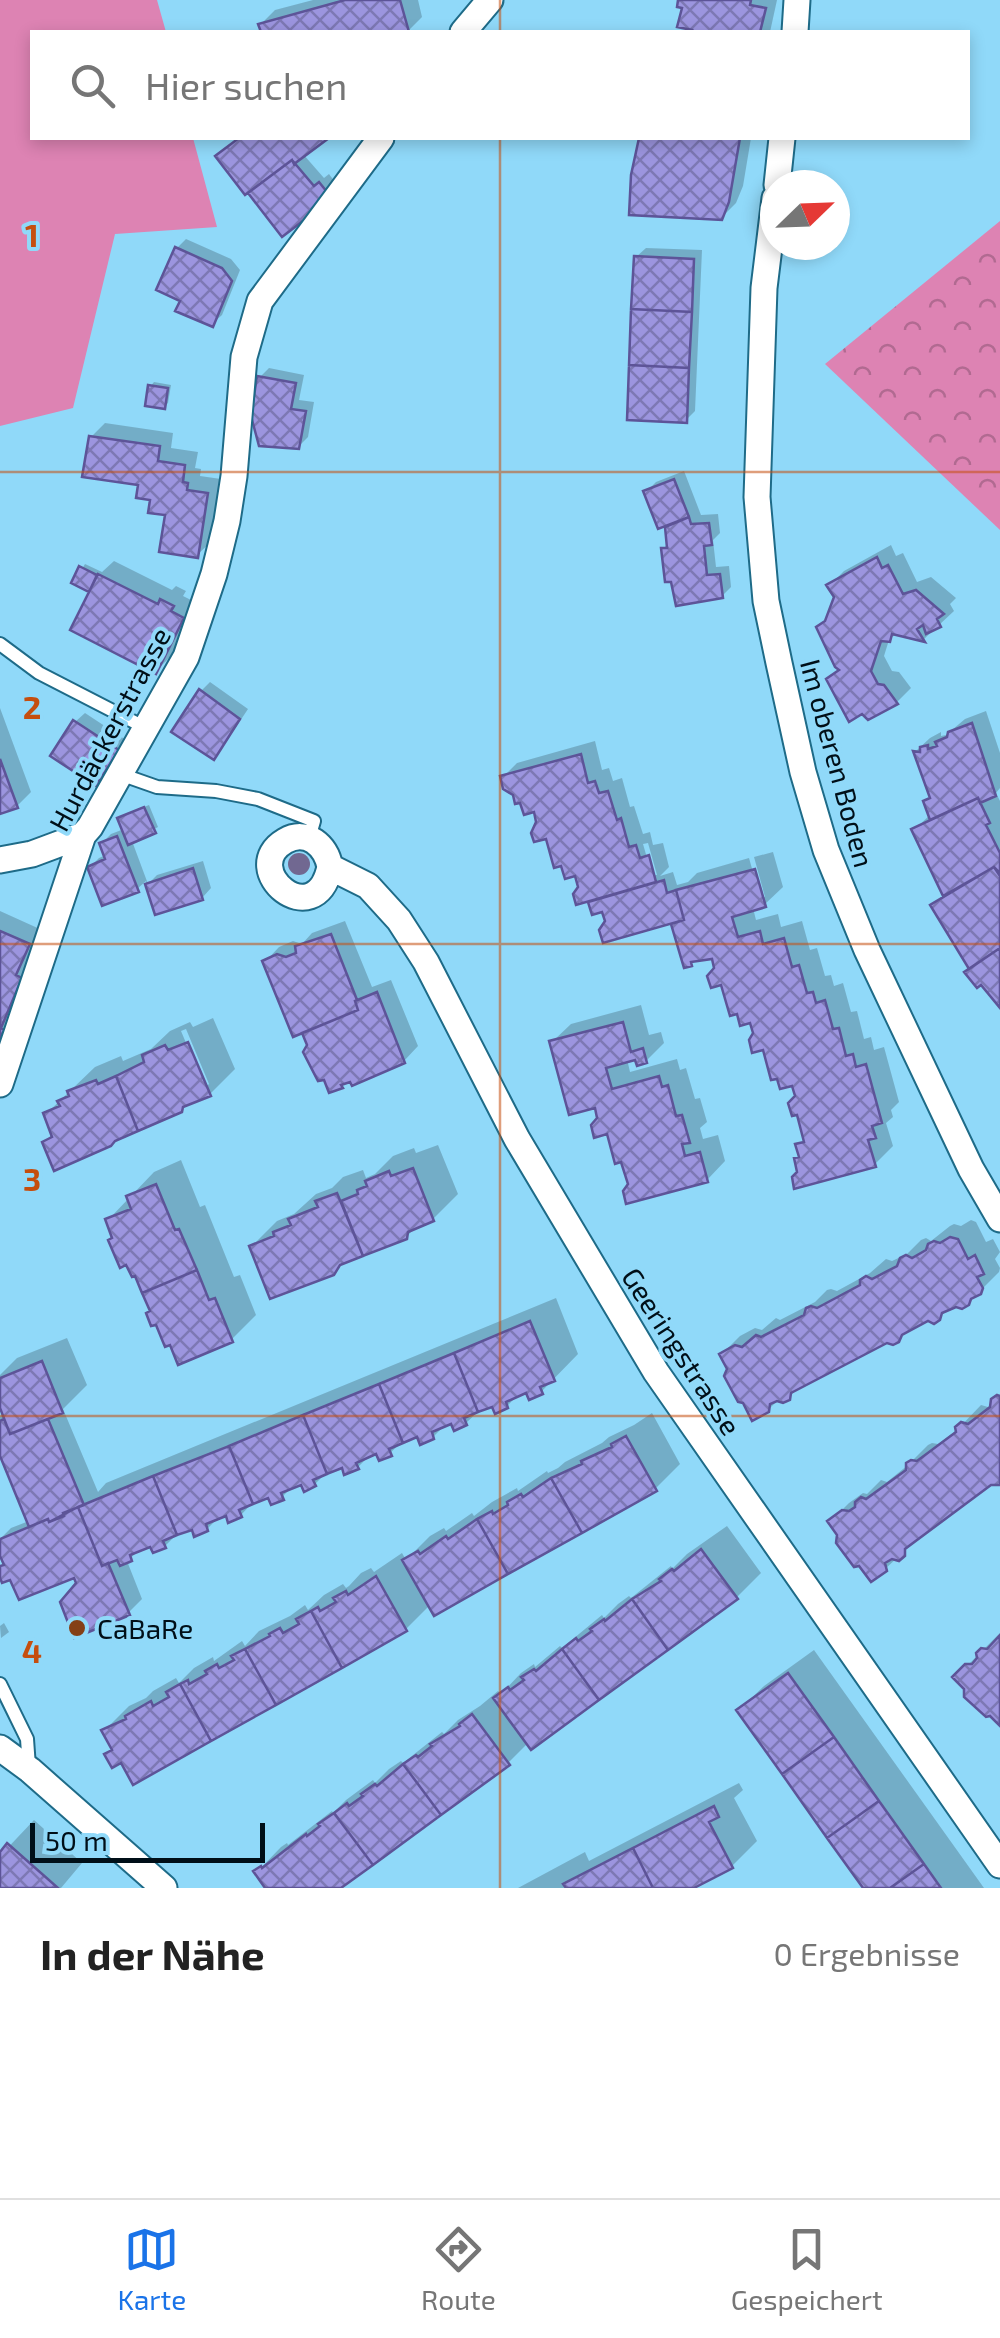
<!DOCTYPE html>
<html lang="de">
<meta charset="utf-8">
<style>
body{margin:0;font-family:"Exo 2",sans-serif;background:#f6f6f6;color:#222}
.compass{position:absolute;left:760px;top:170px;width:90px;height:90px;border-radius:50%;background:#fff;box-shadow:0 5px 15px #0003;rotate:67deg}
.scale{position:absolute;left:30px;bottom:25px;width:235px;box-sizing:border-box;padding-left:10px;border:5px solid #000f18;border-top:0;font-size:28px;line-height:35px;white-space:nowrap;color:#000f18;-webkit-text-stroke:8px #90d9f9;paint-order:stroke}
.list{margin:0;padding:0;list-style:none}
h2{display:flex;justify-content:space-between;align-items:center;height:130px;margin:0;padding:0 40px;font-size:42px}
h2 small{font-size:32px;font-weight:400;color:#767676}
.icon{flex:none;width:55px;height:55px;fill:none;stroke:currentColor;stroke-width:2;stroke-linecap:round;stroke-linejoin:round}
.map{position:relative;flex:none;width:1000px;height:1888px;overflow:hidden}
.search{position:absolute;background:#fff;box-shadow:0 5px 15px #0003;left:30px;right:30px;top:30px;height:110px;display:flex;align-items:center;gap:25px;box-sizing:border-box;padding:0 35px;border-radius:0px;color:#767676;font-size:38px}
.sheet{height:310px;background:#fff}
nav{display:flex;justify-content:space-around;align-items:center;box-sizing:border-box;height:140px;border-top:2px solid #e0e0e0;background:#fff;font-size:28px;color:#767676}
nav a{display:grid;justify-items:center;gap:5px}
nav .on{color:#1a73e8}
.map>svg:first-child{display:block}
.green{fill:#dd83b3}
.forest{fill:url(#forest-crowns)}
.shadow{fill:#0003;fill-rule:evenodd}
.building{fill:url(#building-cross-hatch);stroke:#5d5498;stroke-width:2.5}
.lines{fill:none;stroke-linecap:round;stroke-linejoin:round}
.service-casing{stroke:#1e6b88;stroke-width:16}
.minor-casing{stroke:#1e6b88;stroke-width:29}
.service{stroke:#fff;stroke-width:12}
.minor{stroke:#fff;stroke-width:25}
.tree{fill:#716891}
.grid{fill:none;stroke:#c54e0e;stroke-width:2.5;stroke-opacity:0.55}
.poi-dot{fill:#843f16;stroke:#90d9f9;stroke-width:4}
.labels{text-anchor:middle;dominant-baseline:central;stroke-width:8;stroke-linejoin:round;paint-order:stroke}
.street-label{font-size:28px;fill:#000f18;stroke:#90d9f9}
.poi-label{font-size:28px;fill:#000f18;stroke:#90d9f9;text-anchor:start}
.grid-label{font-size:32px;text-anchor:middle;font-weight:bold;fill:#c54e0e;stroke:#90d9f9;stroke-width:8;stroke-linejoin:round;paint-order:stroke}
</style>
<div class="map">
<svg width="1000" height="1888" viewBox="0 0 1000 1888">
<defs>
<pattern id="forest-crowns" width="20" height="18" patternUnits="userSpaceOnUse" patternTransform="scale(2.5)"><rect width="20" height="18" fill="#dd83b3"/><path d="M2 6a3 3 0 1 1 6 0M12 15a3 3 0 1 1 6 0" fill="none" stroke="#b16a91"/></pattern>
<pattern id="building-cross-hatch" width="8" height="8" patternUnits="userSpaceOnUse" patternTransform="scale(2.5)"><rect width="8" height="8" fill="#9c95df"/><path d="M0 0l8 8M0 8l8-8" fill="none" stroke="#7d78b4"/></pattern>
</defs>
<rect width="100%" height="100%" fill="#90d9f9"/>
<!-- green -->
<path class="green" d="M0,0H157L166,32H32V138H193L217,227L115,234L73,408L0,426Z"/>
<!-- forest -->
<path class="forest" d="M1000,221V530L825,364Z"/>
<!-- shadow -->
<path class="shadow" d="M313,0H418L422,17L408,31L403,32H263L261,24L275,10Z
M681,0H777L770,32H694L695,28Z
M238,138H325L303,154L324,178L329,174L338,186L331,193L259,186L218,156Z
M642,138H751L743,186L736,203L721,218L634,176Z
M186,239L231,259L240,270L222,315L212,324L183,299L177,248Z
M646,248L702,250L695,411L686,420L636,257Z
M269,368L304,375L299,400L314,402L308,437L298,447L260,377Z
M154,382L171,385L168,403L164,407L150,387Z
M105,423L173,433L171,448L198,452L195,468L201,469L200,476L221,479L212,541L197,555L168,513L141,483L91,437Z
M684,471L701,515L718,514L720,533L713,540L716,567L729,566L731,587L722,596L663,549L669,543L667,523L646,492L656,482Z
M891,545L896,556L903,553L917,582L931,577L956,598L950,604L954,611L924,639L897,633L889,640L884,656L892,671L899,672L911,688L897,702L869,717L829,679L840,668L819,627L830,616L836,596L830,585L844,571Z
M114,561L172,590L176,586L186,591L183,596L197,603L170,657L156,671L92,591L74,582L85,564L102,572Z
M210,682L248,709L222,748L213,757L174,732L201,691Z
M0,708L31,792L17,806L0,812Z
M986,711L1000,753V788L996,793L1000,801V1004L972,969L933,905L945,894L914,830L931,814L926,802L932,796L916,751L930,738L941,732V736L946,735L965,719Z
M85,713L126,740L104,773L95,783L75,722Z
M595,741L602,770L609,768L613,781L622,778L630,807L634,806L643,834L650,832L653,845L663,843L669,867L660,876L673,872L677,885L688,882L697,873L749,858L760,897H765L754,857L773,852L783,887L764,905L753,908L756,920L778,914L781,927L802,921L810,950L817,948L825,976L831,975L834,986L843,983L851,1012L857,1011L864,1039L871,1037L874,1050L884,1047L899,1102L891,1110L893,1117L886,1123L893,1146L874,1165L800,1172L797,1159L801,1155L798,1145L806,1138L794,1083L755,1034L752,1020L716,969L714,956L696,958L685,965L673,921L608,922L604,909L591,903L597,897L581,887L577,873L539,823L535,809L522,800L503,777L517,763ZM648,843L657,875H652L643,844Z
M149,805L158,827L132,841L148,884L157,875L203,861L211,888L202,898L157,912L146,881L137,889L90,867L99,858L106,855L102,843L111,834L124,829L120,819L124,815Z
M0,911L42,930L0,1049Z
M345,921L372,987L391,980L418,1046L404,1061L347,1080L342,1086L331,1090L310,1045L265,962L279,947L293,941L302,944L312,933Z
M641,1005L649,1035L661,1032L664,1043L646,1061L636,1057L627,1059L630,1072L677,1059L680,1070L686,1068L695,1099L700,1098L707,1122L700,1128L703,1139L718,1135L725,1161L707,1180L630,1184L609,1131L600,1119L597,1105L552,1042L571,1024Z
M213,1018L235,1069L210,1094L189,1102L181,1110L45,1142L53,1133L46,1114L95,1067L121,1056L123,1061L151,1049L170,1031L190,1022L193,1027ZM186,1029L209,1084L205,1088L181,1031Z
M438,1145L458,1194L433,1219L417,1226L406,1237L346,1260L333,1273L252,1246L277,1221L294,1214L316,1194L332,1188L343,1177L363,1170L366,1178L375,1174L393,1156L414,1148L416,1153Z
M181,1160L200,1207L205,1205L234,1277L240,1275L256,1315L231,1340L152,1310L136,1273L115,1238L108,1220L154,1172Z
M971,1220L976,1222L986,1242L993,1239L1000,1252L995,1259L1000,1268L999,1272L968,1303L950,1307L939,1318H928L911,1327L898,1340H886L802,1384L788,1398L779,1399L768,1410L729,1369L722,1354L740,1336L755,1328L762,1330L776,1318L780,1320L815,1302L827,1290L831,1289L837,1291L870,1273L886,1259L892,1261L907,1254L921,1240L926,1238L931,1241L950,1226L954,1224L961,1226Z
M556,1298L578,1354L541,1392L528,1390L519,1394L507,1406L493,1404L481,1409L466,1423L453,1420L447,1423L433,1437L419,1434L404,1440L390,1453L378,1451L371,1454L358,1467L343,1465L328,1471L315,1484L303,1482L294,1485L282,1497L269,1495L255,1500L241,1515L227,1513L220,1516L207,1529L193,1526L179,1532L165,1546L152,1544L143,1547L127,1561L142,1599L128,1613L79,1584L75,1574L11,1577L0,1571V1567L5,1562L0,1549V1539L11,1528L29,1521L0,1449V1417L4,1413L0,1402V1375L17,1358L67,1338L87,1385L63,1409L98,1492L106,1483Z
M1000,1394V1482L991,1483L922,1535L885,1569L840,1534L830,1522L849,1503L863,1493L867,1494L881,1480L887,1482L908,1465L928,1445L932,1443L938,1444L958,1429L981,1405L988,1407Z
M652,1413L680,1464L655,1489L430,1605L406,1629L122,1759L108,1754L114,1748L104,1731L129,1706L146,1698L153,1691L176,1678L179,1683L194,1668L213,1657L214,1661L242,1641L245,1646L259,1631L290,1616L305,1605L308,1610L324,1595L343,1584L346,1588L349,1586L361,1573L371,1568L374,1572L402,1553L406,1560L430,1536L444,1528L446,1531L472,1513L474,1516L492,1502L517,1488L518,1491L547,1471L548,1473L558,1468L565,1462L602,1443L609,1437L634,1425Z
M727,1526L761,1573L736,1598L528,1743L508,1763L337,1888H269L257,1872L281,1847L287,1843L288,1845L332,1811L333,1813L346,1800L373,1780L375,1783L389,1769L401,1761L403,1763L442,1732L444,1734L458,1720L480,1706L498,1691L501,1694L521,1673L534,1664L535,1667L560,1646L562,1648L602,1615L604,1618L618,1604L629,1596L631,1598L671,1566L672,1569L687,1554Z
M4,1623L9,1632L1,1638L0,1626Z
M1000,1633V1723L956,1677Z
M814,1650L984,1888H866L739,1710L764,1686Z
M739,1783L743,1790L734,1798L757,1841L732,1866L689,1888H518L585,1852L589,1861Z
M34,1820L82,1863L61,1888H0V1856Z"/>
<!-- building -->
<path class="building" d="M345,0H400L409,32H261L258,24Z
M678,0H751L750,5L766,8L760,32H691L692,30L677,27L682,8L677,7Z
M239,138H329L294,164L292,160L245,195L215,156Z
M639,138H740L729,202L722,220L629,215L631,175Z
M292,160L314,186L319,182L331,197L325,204L282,237L248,193Z
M175,247L222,268L232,281L213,327L175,311L180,301L156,290Z
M634,256L694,259L692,312L631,309Z
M631,309L692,312L689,368L629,365Z
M629,365L689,368L687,423L627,420Z
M257,376L296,383L291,409L306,411L299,449L259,446L251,416Z
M148,385L168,388L165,409L145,406Z
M89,436L160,446L158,461L185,465L183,482L188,483L187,490L208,493L198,558L159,552L165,515L148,513L150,500L136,498L138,485L82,477Z
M674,479L689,517L658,529L643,491Z
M689,517L691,524L709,523L712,545L704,546L707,575L720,574L723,598L676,606L671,582H665L661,548H667L665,527Z
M877,557L882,568L888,565L903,594L916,590L944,614L937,619L941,627L926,634L923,625L917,629L925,642L892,634L890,642L881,641L871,671L878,684L884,685L898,704L868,720L862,714L849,722L826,679L839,670L835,667L816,627L825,621L834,597L826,585Z
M79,566L97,575L89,592L71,583Z
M98,574L158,604L160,599L174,606L171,611L184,618L156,674L70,630Z
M199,689L240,719L214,760L171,732Z
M73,720L119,750L96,786L50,756Z
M972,723L996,796L980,803L978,798L930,820L923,801L930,798L913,751L920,752V747L928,745V749L937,746L935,742L947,737L948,732Z
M581,754L588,783L595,781L599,793L608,791L617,820L621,818L629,847L636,845L640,858L649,855L656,882L576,905L573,894L578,887L575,876L565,879L561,866L554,868L546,839L534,842L531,833L536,822L534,812L524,815L520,803L515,804L513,795L503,789L500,776Z
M0,759L18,808L0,814Z
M978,798L990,823L986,825L1000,853V873L994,867L943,896L911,829Z
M144,807L156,833L128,845L117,818Z
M117,836L139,892L102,906L87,867L105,859L99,843Z
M994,867L1000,876V948L969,969L930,905Z
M193,868L203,900L155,915L145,884Z
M755,869L766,907L732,917L738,937L760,931L763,944L784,938L792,967L799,965L807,993L813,992L816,1003L825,1000L833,1029L839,1028L846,1056L853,1054L856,1067L866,1064L882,1123L872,1126L876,1138L868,1140L876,1167L794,1189L792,1177L797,1172L794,1158L799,1157L795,1144L804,1142L797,1115L792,1116L788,1103L795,1096L792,1086L780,1089L777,1079L771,1080L763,1050L752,1053L749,1040L753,1033L750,1023L740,1026L737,1014L730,1016L721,985L711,988L707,976L714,968L712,959L691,962L692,966L684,968L671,924L684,920L676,890Z
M664,880L667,893L676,890L684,920L603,943L599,930L605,921L602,912L592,915L588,902Z
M0,931L30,944L16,975L22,978L1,1028L4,1030L0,1039Z
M331,934L357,1000L355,1001L358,1010L293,1037L262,961L277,954L286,957L296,953L295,946Z
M1000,948V1008L981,985L977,988L964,972Z
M377,992L405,1063L352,1086L350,1082L341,1085L343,1088L329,1093L324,1080L318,1081L303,1052L307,1045L302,1033L358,1010L355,1001Z
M623,1022L631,1052L643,1048L647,1063L637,1066L635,1060L606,1068L612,1089L659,1076L662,1087L668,1085L676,1116L682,1115L690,1143L682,1144L685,1156L700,1152L708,1182L626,1204L623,1191L628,1184L621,1162L615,1164L607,1134L594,1138L591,1125L597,1118L595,1108L569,1115L549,1041Z
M188,1042L211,1096L183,1107L182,1112L138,1131L116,1076L144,1062L142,1055L165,1045L168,1050Z
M116,1076L138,1131L115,1141L111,1146L54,1171L42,1142L52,1137L43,1113L60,1106L57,1101L69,1096L67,1091L96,1080L98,1084Z
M413,1168L434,1221L408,1232L407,1239L363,1256L341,1201L358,1194L357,1190L367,1186L365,1181L389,1171L391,1176Z
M156,1184L175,1230L179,1229L197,1270L142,1293L135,1276L132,1277L126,1265L120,1268L108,1240L112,1238L105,1219L131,1209L126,1196Z
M337,1193L363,1256L340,1265L334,1275L270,1299L249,1246L274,1236L273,1232L291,1225L288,1219L318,1207L315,1201Z
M950,1237L958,1239L968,1259L975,1255L984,1274L977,1277L983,1288L981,1294L971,1299L969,1305L962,1309L956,1307L942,1313L940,1320L934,1324L928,1321L902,1335L899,1342L893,1345L887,1343L791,1393L790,1400L783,1403L777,1401L770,1404L769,1412L752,1421L743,1403L738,1402L724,1376L727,1369L719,1354L735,1345L742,1347L756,1335L761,1337L804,1315L806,1308L811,1306L817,1308L860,1285V1280L866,1276L872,1279L897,1266L900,1258L906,1255L912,1258L926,1250L928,1244L934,1241L940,1243Z
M197,1270L209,1300L215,1298L233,1342L178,1365L170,1345L165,1347L156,1325L151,1326L146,1313L150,1311L142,1293Z
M530,1321L555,1381L540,1387L543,1394L529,1400L526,1393L506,1402L508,1408L495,1414L492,1407L478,1412L454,1353Z
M454,1353L478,1412L464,1418L467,1425L454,1431L451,1424L432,1432L434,1439L420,1445L417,1437L403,1443L379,1384Z
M42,1361L63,1413L10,1434L0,1408V1378Z
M379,1384L403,1443L389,1449L392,1456L379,1461L376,1454L356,1463L359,1469L344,1475L342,1468L327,1474L303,1415Z
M997,1395L1000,1396V1485H991L905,1549V1556L899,1561L892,1559L885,1563L887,1571L871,1582L859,1566L854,1567L836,1543L837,1535L827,1521L842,1510L849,1511L855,1507V1502L861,1497L866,1499L906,1470V1463L911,1460L917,1461L956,1432L955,1427L961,1422L968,1424L990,1407L991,1399Z
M303,1415L327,1474L313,1480L316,1486L304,1492L301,1485L281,1493L284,1500L271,1505L268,1498L253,1504L229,1446Z
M4,1419L10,1434L48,1419L84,1505L63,1513L64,1516L49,1522L48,1519L29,1527L0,1456V1421Z
M626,1436L657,1491L582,1533L551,1478L582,1464L581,1461L612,1447L611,1444Z
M229,1446L253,1504L239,1510L242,1517L228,1523L226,1516L206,1524L208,1531L194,1537L192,1530L177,1535L153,1476Z
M153,1476L177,1535L163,1541L166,1548L153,1553L150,1547L130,1555L132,1561L120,1566L117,1560L102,1566L78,1507Z
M551,1478L582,1533L508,1574L477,1519L492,1511L493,1514L508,1505L507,1502L521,1494L523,1497Z
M78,1507L102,1566L108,1563L130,1615L74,1638L60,1602L76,1583L74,1578L19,1600L10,1580L2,1583L0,1578V1566L4,1565L0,1556V1539L48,1519L49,1522Z
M477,1519L508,1574L434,1616L402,1560L418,1551L420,1554L446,1536L448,1539Z
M701,1549L738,1599L668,1650L632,1599L661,1581L659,1579L672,1569L674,1571Z
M376,1576L407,1631L342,1668L311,1611L318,1607L320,1611L336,1602L333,1598L346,1591L348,1595Z
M632,1599L668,1650L599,1700L562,1649L576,1638L578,1641L592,1631L590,1629L604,1619L605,1621Z
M311,1611L342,1668L276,1705L245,1649L270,1636L269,1634L280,1628L283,1633L299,1624L296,1619Z
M1000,1635V1726L990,1716L986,1717L964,1697V1689L952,1677L965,1664H972L977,1658L976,1653L981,1648L987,1649Z
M245,1649L276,1705L211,1741L180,1684L188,1680L189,1684L207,1674L205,1671L217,1664L219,1668L234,1660L231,1656Z
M562,1649L599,1700L531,1750L493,1698L508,1687L510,1690L524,1680L521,1677L534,1669L536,1671Z
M788,1673L834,1737L782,1774L736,1710Z
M180,1684L211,1741L133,1785L121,1763L112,1768L104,1754L112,1750L101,1730L126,1719L125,1716L151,1701L153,1706L169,1697L166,1692Z
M472,1714L510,1765L441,1815L403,1764L416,1755L418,1757L432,1746L430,1744L460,1726L459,1724Z
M834,1737L879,1801L827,1838L782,1774Z
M403,1764L441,1815L373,1865L334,1813L347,1803L349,1806L363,1796L361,1794L375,1784L377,1786Z
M879,1801L924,1864L890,1888H863L827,1838Z
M714,1806L719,1817L709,1822L733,1868L694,1888H653L633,1848Z
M334,1813L373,1865L341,1888H265L253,1871L261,1866L262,1868L306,1834L307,1836L320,1826L318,1824Z
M7,1843L58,1888H0V1852Z
M633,1848L653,1888H566L563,1884Z
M924,1864L941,1888H890Z"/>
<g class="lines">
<defs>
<path id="service" d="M0,644L39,673L146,728
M120,774L157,787L216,791L258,799L314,821L309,838
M0,1684L27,1739L29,1767"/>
<path id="minor" d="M463,32L490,0
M795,32L797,0
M777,185L782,138
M775,198L764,288L757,497L766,601L779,663L803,772L826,850L867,950L971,1169L1000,1219
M0,860L32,854L83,835
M330,867C315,936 237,869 285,841C307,828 326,846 330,867L368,886L399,920L426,962L517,1139L656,1372L1000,1865
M0,1084L83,835L90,827L186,657L214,574L227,521L234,476L244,357L260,301L381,138
M0,1748L30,1770L164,1888"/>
</defs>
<!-- service casing -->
<use href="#service" class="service-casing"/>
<!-- minor casing -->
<use href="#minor" class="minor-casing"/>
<!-- service -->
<use href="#service" class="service"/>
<!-- minor -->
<use href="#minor" class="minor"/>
</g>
<!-- trees -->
<circle class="tree" cx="299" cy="864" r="11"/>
<!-- grid -->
<path class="grid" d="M500,0V32M500,138V1888M0,472H1000M0,944H1000M0,1416H1000"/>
<!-- markers -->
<circle class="poi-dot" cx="77" cy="1628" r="10"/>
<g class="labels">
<!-- street labels -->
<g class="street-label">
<text transform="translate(109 729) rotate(-62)">Hurdäckerstrasse</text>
<text transform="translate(838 763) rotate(75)">Im oberen Boden</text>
<text transform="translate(682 1351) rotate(57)">Geeringstrasse</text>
</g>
<!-- poi labels -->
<g class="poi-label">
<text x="97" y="1628">CaBaRe</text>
</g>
</g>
<g class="grid-label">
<text x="32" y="247">1</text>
<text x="32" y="719">2</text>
<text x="32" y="1191">3</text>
<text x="32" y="1663">4</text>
</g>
</svg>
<svg class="compass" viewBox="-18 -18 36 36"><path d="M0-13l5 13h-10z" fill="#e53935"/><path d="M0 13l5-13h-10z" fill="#767676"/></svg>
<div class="scale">50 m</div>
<div class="search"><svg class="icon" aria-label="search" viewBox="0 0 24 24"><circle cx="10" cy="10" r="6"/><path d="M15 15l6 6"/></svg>Hier suchen</div>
</div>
<section class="sheet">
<h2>In der Nähe<small>0 Ergebnisse</small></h2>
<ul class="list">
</ul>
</section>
<nav>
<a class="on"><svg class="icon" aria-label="map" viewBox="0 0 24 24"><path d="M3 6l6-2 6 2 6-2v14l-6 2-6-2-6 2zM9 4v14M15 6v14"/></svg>Karte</a>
<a><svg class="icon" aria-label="directions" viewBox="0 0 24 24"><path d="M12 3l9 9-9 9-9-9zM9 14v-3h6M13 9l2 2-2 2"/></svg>Route</a>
<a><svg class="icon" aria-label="saved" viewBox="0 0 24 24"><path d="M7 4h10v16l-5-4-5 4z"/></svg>Gespeichert</a>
</nav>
